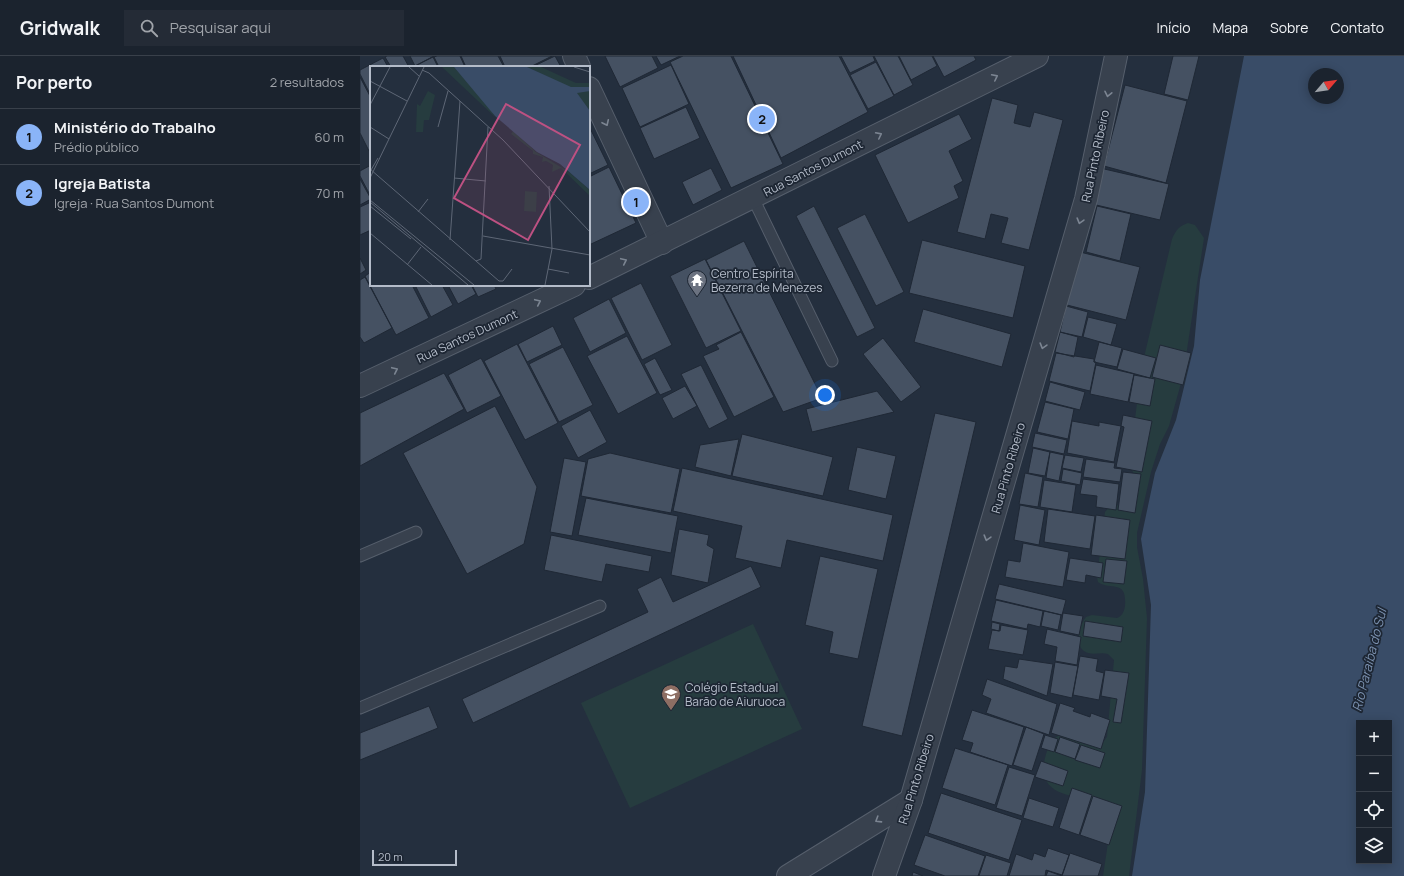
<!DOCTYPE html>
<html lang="pt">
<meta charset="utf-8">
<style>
body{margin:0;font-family:Manrope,sans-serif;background:#242b36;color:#f1f3f6}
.controls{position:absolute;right:12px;bottom:12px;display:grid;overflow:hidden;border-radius:0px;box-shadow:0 2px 10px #0003}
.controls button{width:36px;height:36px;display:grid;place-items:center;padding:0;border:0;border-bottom:1px solid #39404a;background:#1b232e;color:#f1f3f6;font:20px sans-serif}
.compass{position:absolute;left:948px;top:12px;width:36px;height:36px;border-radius:50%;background:#1b232e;box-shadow:0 2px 10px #0003;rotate:61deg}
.scale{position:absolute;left:12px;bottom:10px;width:85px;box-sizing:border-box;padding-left:4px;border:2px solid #b4bcc9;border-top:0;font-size:11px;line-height:14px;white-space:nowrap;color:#b4bcc9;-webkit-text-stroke:3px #1d2633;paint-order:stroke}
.you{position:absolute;left:465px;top:339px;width:14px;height:14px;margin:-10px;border:3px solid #fff;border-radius:50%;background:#1a73e8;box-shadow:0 0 0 6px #1a73e833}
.badge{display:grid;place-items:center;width:26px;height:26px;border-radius:50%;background:#8ab4f8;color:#111;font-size:13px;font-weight:700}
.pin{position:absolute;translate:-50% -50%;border:2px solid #fff;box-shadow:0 1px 4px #0006}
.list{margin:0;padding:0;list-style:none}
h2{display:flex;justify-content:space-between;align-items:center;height:52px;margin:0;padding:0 16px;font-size:17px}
h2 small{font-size:13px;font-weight:400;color:#a0a4aa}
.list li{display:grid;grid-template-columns:26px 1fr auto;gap:12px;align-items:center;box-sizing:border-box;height:56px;padding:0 16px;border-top:1px solid #39404a}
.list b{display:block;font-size:15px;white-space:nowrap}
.list p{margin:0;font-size:13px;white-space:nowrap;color:#a0a4aa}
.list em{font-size:13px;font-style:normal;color:#a0a4aa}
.icon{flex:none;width:22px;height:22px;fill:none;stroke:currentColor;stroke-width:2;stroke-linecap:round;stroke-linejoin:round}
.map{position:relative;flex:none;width:1044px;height:820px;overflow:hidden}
header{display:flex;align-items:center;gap:24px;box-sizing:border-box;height:56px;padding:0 20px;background:#1b232e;border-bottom:1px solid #39404a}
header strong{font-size:19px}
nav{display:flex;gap:22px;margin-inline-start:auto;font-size:14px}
.search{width:280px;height:36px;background:#242b36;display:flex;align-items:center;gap:10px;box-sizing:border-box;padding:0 14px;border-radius:0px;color:#a0a4aa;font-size:15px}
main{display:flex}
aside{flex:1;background:#1b232e}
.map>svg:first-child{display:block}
.green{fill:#263c3f}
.water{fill:#394c67;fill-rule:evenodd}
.building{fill:#455162;stroke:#1f2835}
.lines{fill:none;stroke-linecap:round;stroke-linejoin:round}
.service-casing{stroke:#565f6c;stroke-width:13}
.minor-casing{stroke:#565f6c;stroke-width:24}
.tertiary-casing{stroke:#565f6c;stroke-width:24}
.service{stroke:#38414e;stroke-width:11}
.minor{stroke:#38414e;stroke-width:22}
.tertiary{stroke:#38414e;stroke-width:22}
.oneway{stroke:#7c8592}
.labels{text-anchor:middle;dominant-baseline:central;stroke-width:3.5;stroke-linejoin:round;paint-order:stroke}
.street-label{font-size:12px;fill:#b4bcc9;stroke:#1d2633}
.poi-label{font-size:12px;fill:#b4bcc9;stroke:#1d2633;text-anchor:start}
.water-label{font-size:13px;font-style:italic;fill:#7c92b1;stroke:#1d2633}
.inset-road{fill:none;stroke:#5e6776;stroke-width:1}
.view{fill:#bd5182;fill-opacity:0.15;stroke:#bd5182;stroke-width:2}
.inset-edge{fill:none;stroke:#b4bcc9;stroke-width:2}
</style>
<header>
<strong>Gridwalk</strong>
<div class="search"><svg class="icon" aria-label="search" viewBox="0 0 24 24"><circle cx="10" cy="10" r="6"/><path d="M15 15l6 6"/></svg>Pesquisar aqui</div>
<nav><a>Início</a><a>Mapa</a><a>Sobre</a><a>Contato</a></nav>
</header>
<main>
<aside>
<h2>Por perto<small>2 resultados</small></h2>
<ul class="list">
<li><span class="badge">1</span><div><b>Ministério do Trabalho</b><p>Prédio público</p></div><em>60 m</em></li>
<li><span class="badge">2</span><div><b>Igreja Batista</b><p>Igreja · Rua Santos Dumont</p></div><em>70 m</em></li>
</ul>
</aside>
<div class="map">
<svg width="1044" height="820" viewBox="0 0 1044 820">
<rect width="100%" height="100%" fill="#242f3e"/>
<!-- green -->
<path class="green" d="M828,167L835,169L844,182L823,320L809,370L800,388L791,416L777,477V491L783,523L787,562L782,714L769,820H743L749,780L739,747C709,738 672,740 687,695C690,686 693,680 703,679L743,686L747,681L754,604L748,598C741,596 735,599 728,597C713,592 719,570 726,561L732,559L757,562C762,560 764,556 765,550C767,523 752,535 738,526L737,521L745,456L751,449L770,450L774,418L771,412V396L781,314L812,183C816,174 819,170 828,167Z
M393,568L442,673L270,752L221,647Z"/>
<!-- water -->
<path class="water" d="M884,0H1044V820H772L785,736L791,549L781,483L795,417L816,364L834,290L840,224ZM954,18H978V42H954ZM999,667H1029V805H999Z"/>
<!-- building -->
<path class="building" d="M27,0H43L49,11H31L25,1Z
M50,0H74L55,10Z
M77,0H100L105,11H79L74,1Z
M101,0H138L144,11H106Z
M140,0H192L170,11H145Z
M195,0L201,11H172Z
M245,0H292L298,12L260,31Z
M296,0H320L301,9Z
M323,0H371L423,108L371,132L310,6Z
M373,0H479L508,56L421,102Z
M481,0H513L515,5L490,17Z
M514,0H538L553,29L534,39Z
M539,0H572L577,10L551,24Z
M573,0H614L616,4L584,21Z
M813,0H839L828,44L804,38Z
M73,1L78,11H56L55,10Z
M23,2L28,11H11V40L0,18V14Z
M516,6L534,40L508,53L490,19Z
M311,9L329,48L280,71L262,32Z
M0,21L11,42V95H9L0,77Z
M765,29L827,45L806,127L744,110Z
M632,42L658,49L654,67L670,71L674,56L703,64L669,194L641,187L648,162L631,158L625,183L597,176Z
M326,51L340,82L294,103L280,72Z
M599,58L612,83L589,95L603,125L594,130L599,142L548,167L515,99Z
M229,70L248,109L229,118Z
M11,109V141L0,120V115Z
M249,111L276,167L229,189V121Z
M351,112L362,134L333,149L322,126Z
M740,112L809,128L800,164L732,148Z
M0,123L11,143L0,149Z
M11,146V174L0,179V151Z
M454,150L515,272L497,281L436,160Z
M737,150L771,158L760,205L726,196Z
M505,158L544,236L516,250L477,172Z
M562,184L665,210L653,262L549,237Z
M384,185L462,342L423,356L346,204Z
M716,195L780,211L766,264L703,248Z
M0,202L6,214L0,218Z
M345,203L381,275L346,292L310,220Z
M11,216V229H52L69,262L36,279L5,220Z
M5,221L32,272L4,287L0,281V224Z
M281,227L312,289L282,304L251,242Z
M55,229H82L93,249L71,261Z
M88,229H111L116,238L98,248Z
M112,229H134L136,233L118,241Z
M249,243L266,277L230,296L213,262Z
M706,250L728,256L722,281L700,276Z
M563,253L651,278L642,311L554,286Z
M728,261L757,268L751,289L723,281Z
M193,270L202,289L167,306L158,288Z
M381,276L414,341L374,361L343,300L359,293L356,289Z
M700,276L718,281L714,301L695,296Z
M267,280L297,337L258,358L227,300Z
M523,282L561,331L541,346L503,298Z
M739,286L762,292L757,311L734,306Z
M157,288L198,367L165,384L124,305Z
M800,289L831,297L823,329L792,321Z
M203,291L233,349L199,366L169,308Z
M763,293L796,302L790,322L757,313Z
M696,297L734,303V306H736L730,335L689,325Z
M121,302L141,340L107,357L88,319Z
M295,302L312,334L300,339L284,308Z
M341,309L368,363L349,373L321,318Z
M736,309L774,318L768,346L730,338Z
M84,317L104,353L0,410V357Z
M774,319L795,323L790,350L769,346Z
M690,326L725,336L720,354L685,345Z
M325,330L337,350L313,363L302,342Z
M517,335L534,356L452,376L446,353Z
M685,346L714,353L708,383L677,376Z
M135,350L177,431L164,488L107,518L43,397Z
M230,354L247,386L218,402L201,370Z
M575,357L616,366L542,680L502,670Z
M763,359L792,365L782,416L756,411L764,371L761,370Z
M712,365L739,370V366L761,370L754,406L707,397Z
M675,377L707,384L704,398L672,391Z
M382,378L473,401L463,440L372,420Z
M379,383L371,420L335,411L340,389Z
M497,391L536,400L526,443L488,434Z
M673,392L690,396L685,420L668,417Z
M690,396L704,399L699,425L686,422Z
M250,397L320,413L311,457L221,440L228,403Z
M705,399L724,402L721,416L702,412Z
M204,402L226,406L212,480L190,476Z
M726,403L755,407L754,412L762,413L760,426L723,421Z
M322,412L533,459L523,505L427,484L421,512L375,502L382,470L313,455Z
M703,413L722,417L720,429L701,425Z
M763,416L781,418L775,457L758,454Z
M665,417L683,421L678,451L659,448Z
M723,423L759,428L756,454L736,451L737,440L720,438Z
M684,424L716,429L712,456L680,451Z
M226,442L318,460L311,497L218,479Z
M660,449L685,454L679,489L654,484Z
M688,453L735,460L730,493L684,486Z
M736,459L770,464L765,503L731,499Z
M319,473L349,479L347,489L354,493L348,527L311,519Z
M191,479L292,500L289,516L246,508L242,526L184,514Z
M663,487L709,496L703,531L645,521L648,504L660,506Z
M460,500L518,513L498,603L469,597L473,576L445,569Z
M710,502L743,507L741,522L726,519L725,527L706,524Z
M746,503L767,505L764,528L743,526Z
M391,510L401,531L113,667L102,643L288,556L277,533L301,521L313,546Z
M639,528L706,544L702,559L635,543Z
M636,544L683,555L680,571L668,568L667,573L631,565Z
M684,555L701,559L698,574L681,570Z
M703,557L723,560L719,579L700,575Z
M725,565L763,571L761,586L723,580Z
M632,566L640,568L639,575L631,573Z
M641,569L668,574L663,599L628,593L632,574L640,575Z
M687,573L721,581L717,609L695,605L697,591L684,588Z
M720,600L738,603L736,615L744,617L739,644L713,639Z
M659,603L693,608L687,640L643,623L645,610L657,612Z
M695,606L718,610L712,642L690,637Z
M745,614L769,617L761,667L753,666L757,643L741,640Z
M627,623L697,648L689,679L626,657L631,643L622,639Z
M700,647L715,652L713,655L730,661L731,657L750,664L741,693L691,677Z
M69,650L78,672L0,704V677Z
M612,654L664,671L652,710L610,696L613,687L602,684Z
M666,671L684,678L672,715L653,709Z
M685,679L698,683L694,696L681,692Z
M700,681L720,688L715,703L695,696Z
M721,689L745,697L740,712L715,704Z
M595,692L648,709L635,749L582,732Z
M681,705L708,715L703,730L675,721Z
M649,711L675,719L662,760L636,752Z
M712,732L732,739L719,779L699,772Z
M581,737L662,764L649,804L568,777Z
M733,740L762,750L749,789L720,779Z
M669,742L699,752L693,771L663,762Z
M565,779L625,800L618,820H585L554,809Z
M688,792L709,799L702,819L686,814L685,820H649L656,798L672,804L674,797L685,801Z
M710,797L742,808L738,820H686L688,815L702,820Z
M626,799L651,807L647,820H619Z
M553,816L563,820H552Z"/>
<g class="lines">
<defs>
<path id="service" d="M393,142L472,305
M0,500L56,476
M0,652L240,550"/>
<path id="minor" d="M214,0L219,11
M229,32L302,187
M428,820L551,744"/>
<path id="tertiary" d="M229,222L677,0
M0,330L214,229
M524,820L551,744L726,143L756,0"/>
</defs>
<!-- service casing -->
<use href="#service" class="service-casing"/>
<!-- minor casing -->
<use href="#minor" class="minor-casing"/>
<!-- tertiary casing -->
<use href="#tertiary" class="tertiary-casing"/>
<!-- service -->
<use href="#service" class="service"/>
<!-- minor -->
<use href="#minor" class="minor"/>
<!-- tertiary -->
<use href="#tertiary" class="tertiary"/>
</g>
<!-- one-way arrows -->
<defs><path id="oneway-chevron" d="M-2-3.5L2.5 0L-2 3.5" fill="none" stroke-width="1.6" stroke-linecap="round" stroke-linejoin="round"/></defs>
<g class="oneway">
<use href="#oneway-chevron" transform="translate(635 21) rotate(-27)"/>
<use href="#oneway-chevron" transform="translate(748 38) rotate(102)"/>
<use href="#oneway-chevron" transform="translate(246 67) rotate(65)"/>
<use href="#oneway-chevron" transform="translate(519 79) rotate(-27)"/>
<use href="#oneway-chevron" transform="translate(720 165) rotate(106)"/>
<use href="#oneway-chevron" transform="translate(264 205) rotate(-25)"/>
<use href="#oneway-chevron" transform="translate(178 246) rotate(-25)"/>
<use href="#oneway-chevron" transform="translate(683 290) rotate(106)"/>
<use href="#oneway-chevron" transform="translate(35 314) rotate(-25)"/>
<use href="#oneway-chevron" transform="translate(627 482) rotate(106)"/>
<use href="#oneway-chevron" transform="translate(518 764) rotate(148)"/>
</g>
<!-- icons -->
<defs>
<symbol id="temple-pin" viewBox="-11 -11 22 30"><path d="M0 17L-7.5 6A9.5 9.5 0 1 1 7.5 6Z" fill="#6b7280" stroke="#1d2633"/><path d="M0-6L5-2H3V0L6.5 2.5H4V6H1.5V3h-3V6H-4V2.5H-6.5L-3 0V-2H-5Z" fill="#fff"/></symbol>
<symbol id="school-pin" viewBox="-11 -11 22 30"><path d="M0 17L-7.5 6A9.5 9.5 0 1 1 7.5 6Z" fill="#8d6e63" stroke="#1d2633"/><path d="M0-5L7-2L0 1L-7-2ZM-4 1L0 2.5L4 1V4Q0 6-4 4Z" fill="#fff"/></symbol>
</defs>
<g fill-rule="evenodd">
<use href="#temple-pin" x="326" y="213" width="22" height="30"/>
<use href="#school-pin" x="300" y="627" width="22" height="30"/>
</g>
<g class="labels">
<!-- street labels -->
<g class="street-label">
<text transform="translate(735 100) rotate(-78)">Rua Pinto Ribeiro</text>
<text transform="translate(453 112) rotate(-27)">Rua Santos Dumont</text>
<text transform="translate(107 280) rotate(-25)">Rua Santos Dumont</text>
<text transform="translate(648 412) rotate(-74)">Rua Pinto Ribeiro</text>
<text transform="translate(556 723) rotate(-73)">Rua Pinto Ribeiro</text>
</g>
<!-- poi labels -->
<g class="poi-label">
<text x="351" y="217">Centro Espírita<tspan x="351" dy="14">Bezerra de Menezes</tspan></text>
<text x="325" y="631">Colégio Estadual<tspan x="325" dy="14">Barão de Aiuruoca</tspan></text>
</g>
<!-- water labels -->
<g class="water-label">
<text transform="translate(1009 604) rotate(-76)">Rio Paraíba do Sul</text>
</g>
</g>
<!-- overview -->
<g transform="translate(10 10)">
<rect width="220" height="220" fill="#242f3e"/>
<path d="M72,1H84L117,38L125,51ZM157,1H171L206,17H220V45L201,22ZM58,25L65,29L59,54H54L53,66H46L47,38L50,40ZM143,65L166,86L199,106L220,124V130L191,102L182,106L183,99L176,95L172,96L173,91L163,88V85L141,68ZM155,125L167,126L166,146L154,145Z" fill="#263c3f"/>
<path d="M84,1H157L201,21H220V25L207,27L220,45V124L190,98L167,86L125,50Z" fill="#394c67"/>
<path class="inset-road" d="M39,1L49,10M204,1L220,6M52,4L59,7L133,74L220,166M0,15L37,35M0,39L20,1M0,61L19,73M68,61L78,25M0,103L129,215H133L142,203M1,104L8,92M0,112L54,1M84,112L116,115M0,134L104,219M0,136L98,219M0,140L41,173M48,146L58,133M0,167L62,219M113,170L220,189M80,174L90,35M106,195L111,193L118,61M37,199L51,181M178,203L199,207M175,219L182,183L179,120"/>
<path class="view" d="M136,38L210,79L158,174L84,132Z"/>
<rect width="220" height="220" class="inset-edge"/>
</g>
</svg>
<div class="controls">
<button>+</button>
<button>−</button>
<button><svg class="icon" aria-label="locate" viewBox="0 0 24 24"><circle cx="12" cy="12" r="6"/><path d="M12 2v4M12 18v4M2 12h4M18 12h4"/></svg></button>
<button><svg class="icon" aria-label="layers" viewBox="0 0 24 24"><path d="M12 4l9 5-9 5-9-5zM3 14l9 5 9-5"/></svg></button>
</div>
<svg class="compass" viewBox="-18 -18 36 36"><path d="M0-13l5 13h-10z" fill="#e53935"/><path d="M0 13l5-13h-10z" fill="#a0a4aa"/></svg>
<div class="scale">20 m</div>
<div class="you"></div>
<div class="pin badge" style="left:276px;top:146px">1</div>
<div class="pin badge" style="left:402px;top:63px">2</div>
</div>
</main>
